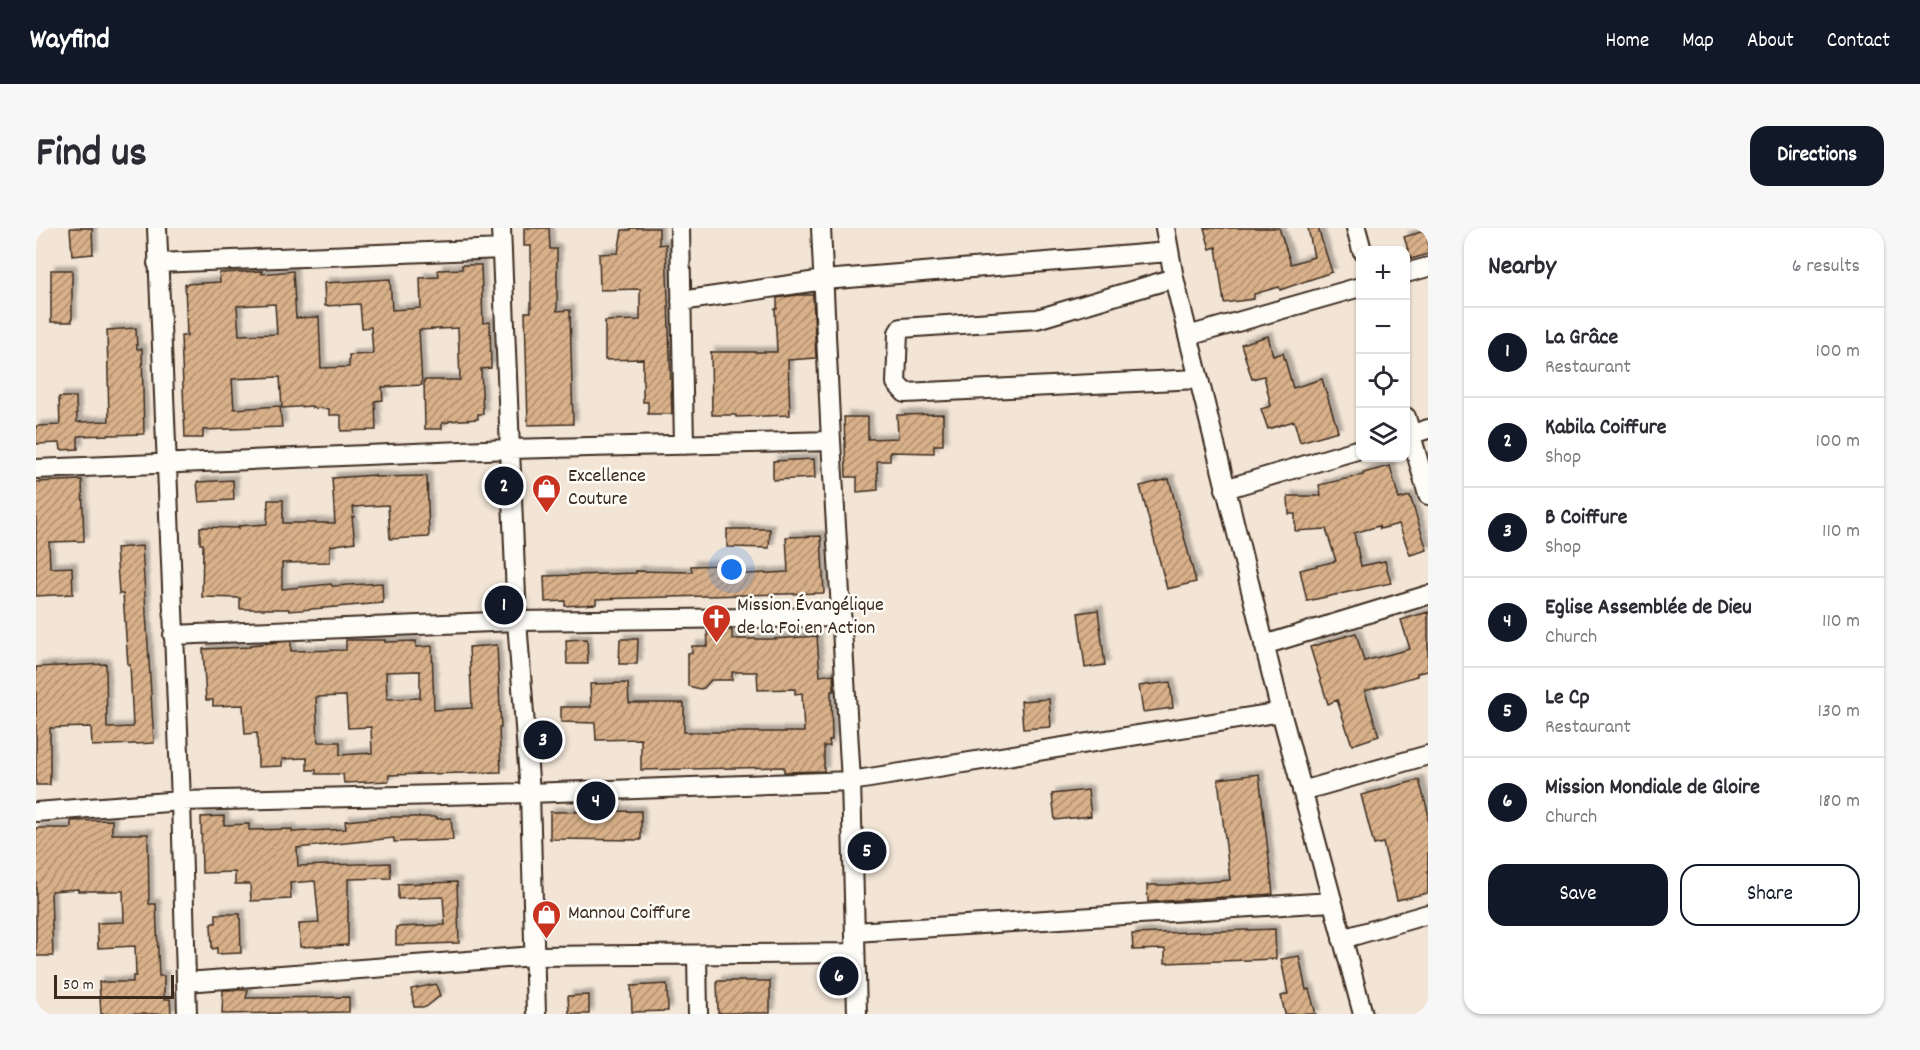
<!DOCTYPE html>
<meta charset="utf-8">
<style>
body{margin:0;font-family:Dekko,sans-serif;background:#f7f7f7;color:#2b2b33}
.controls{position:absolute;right:18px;top:18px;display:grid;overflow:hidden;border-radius:12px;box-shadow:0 2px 4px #0004}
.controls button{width:54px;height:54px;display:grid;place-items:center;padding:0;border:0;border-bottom:2px solid #e1e1e2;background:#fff;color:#2b2b33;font:30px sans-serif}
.scale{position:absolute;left:18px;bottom:15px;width:120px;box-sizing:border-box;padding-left:6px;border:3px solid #3b2a1e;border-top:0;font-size:16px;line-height:21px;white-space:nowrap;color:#3b2a1e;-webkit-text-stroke:4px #fdfcf7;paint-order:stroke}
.you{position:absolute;left:696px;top:342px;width:21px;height:21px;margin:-15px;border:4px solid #fff;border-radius:50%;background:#1a73e8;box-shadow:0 0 0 9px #1a73e833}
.badge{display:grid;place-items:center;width:39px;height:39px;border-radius:50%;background:#111827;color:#fff;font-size:20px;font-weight:700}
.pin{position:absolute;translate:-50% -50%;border:3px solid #fff;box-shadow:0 2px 6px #0006}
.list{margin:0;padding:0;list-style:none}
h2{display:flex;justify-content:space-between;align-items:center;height:78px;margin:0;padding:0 24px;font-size:26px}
h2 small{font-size:20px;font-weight:400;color:#7c7c81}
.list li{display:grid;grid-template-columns:39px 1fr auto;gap:18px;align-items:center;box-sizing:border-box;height:90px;padding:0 24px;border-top:2px solid #e1e1e2}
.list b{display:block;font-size:22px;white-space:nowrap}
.list p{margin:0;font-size:20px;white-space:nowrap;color:#7c7c81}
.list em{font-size:20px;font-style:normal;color:#7c7c81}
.actions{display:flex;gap:12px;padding:18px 24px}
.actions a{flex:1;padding:14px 0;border:2px solid #111827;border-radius:18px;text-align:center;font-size:21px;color:#111827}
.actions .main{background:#111827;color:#fff}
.icon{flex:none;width:33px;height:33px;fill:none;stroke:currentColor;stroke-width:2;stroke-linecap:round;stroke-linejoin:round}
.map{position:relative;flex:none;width:1392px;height:786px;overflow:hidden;border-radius:18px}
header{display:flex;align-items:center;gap:36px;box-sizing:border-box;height:84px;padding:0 30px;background:#111827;color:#fff}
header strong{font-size:28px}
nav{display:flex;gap:33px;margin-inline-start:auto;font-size:21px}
.intro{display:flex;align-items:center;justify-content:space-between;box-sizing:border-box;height:144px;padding:0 36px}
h1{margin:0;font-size:42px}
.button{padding:15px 27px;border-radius:18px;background:#111827;color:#fff;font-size:21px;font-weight:700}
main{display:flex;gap:36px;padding:0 36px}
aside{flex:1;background:#fff;border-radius:18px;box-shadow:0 2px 4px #0004}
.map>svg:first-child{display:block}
.building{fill:url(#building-hatch);stroke:#3b2a1e;stroke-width:1.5;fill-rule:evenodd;filter:url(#shadow)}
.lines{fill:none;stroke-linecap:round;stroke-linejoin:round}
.minor-casing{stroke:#3b2a1e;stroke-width:22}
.minor{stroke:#fdfcf7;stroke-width:18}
.labels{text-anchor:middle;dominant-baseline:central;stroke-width:5;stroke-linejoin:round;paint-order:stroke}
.poi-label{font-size:20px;fill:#3b2a1e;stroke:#fdfcf7;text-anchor:start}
</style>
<header>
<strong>Wayfind</strong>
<nav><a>Home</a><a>Map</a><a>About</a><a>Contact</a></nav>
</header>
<div class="intro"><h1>Find us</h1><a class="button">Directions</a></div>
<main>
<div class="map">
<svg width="1392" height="786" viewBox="0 0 1392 786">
<defs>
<pattern id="building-hatch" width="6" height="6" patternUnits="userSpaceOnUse" patternTransform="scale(1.5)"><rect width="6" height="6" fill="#d8b089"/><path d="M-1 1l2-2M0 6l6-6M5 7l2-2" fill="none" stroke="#b08f6f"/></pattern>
<filter id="shadow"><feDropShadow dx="4.5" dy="-4.5" stdDeviation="1.5" flood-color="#0004"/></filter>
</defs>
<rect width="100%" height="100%" fill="#f2e5d6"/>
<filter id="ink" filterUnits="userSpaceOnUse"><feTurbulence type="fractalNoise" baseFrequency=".0167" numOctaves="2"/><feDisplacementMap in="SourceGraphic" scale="12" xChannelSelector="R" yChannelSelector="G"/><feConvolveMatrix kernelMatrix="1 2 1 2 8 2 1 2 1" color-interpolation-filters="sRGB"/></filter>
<g filter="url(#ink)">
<!-- building -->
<path class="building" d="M34,0H56L57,26L36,28Z
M488,0H513L514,21H521V83L534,82L537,196L492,197L489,84H495V18H488Z
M594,0H623V17L630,16L636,186H612V174H607V131L569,132V93L604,92V61L564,62L563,26L582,25L586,2H594Z
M1168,0H1243L1255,36L1278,29L1272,0H1282L1296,44L1244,62L1243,59L1218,66V71L1188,75L1180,19L1174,21Z
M1392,2V26L1375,31L1368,9Z
M426,37H445L447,95L454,94L455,140L445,141L447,186H442V191L413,193V194L406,195V201H389L388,152H424L422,100L383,102L386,157L346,159L347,172L339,173L340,202L305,203V187H293V181L276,180V178L246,180L244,149L196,151L198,181L244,178L246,199L167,202V210H149L145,108H151L149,56L184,54L183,45L226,43V46L257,43L260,90L283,89L285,140L313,139V127L337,126L335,99L326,100L324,76L289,78L288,55L354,51L356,82L385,80L384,50L403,49L402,42L426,41ZM239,76L241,106L203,107L201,78Z
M15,42H36V94H15Z
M761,67H777L780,130L752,132L754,187L700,189V187H676L675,124H741L739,81H741V70Z
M100,100L101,121H106L108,206L42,208V221L25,222L24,215L0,216V198L24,197L23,169H40L41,194L73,193L71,102Z
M1232,108L1237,128L1247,125L1257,160L1286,151L1302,203L1264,214L1258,193L1232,201L1225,181L1235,178L1228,148L1216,151L1205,116Z
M907,186V217H898V225L854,224V233H841L842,262L821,264V249H810L808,189H832V211L862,210L861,187Z
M778,231L779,250L737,252V233Z
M1354,238L1363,271L1374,268L1391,322L1374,327L1363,296L1344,301L1343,298L1318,305L1325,338L1349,333L1355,355L1271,373L1264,342L1300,333L1290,301L1259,303V286H1253L1252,268H1285L1283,257L1327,247V245Z
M339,247V249L391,248L393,309L354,311L352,277L317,279L318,289H316L319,314L294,318V334L246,335V361L295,356L296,358L346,355L347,375L253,383V381H204V370L166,369L167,316H164V299L203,300L202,298L231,296L232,272H247V295H299L296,250Z
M1133,251L1160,354L1131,361L1104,258Z
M46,252L48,313L13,314L14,340L36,339L37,366L0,368V254Z
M197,252L198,272L163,274L161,254Z
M691,301H734L733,320L691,319Z
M785,308L788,365L560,371V376L529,378V373L509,374L508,348L600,345V343L656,344L655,338L691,337V347L752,344L750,309Z
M106,318L118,515L56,518L55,499L14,500V557H0V439L70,436L71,500L97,499L94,437H92L87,366H83L80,320Z
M1062,382L1069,437L1049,440L1042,385Z
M1392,384V443L1381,445V448L1329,463L1343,508L1316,517L1301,472L1292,476L1274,419L1320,405L1328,433L1374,421L1365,392Z
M671,402H696V411H736L781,408L784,448L797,446L798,463H795L796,512H793L794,518H788V543L748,544V539L605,542V511L560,512L559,495L525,494V479H555L554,456L592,455L593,475H648V504H768L766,465L759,466V461L722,462L721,444H696V452H675L668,460L664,461L652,458V425H656V418H672Z
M551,411L552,436H531L530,412Z
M584,411H602L601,436H583Z
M310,412H349V414L380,413V419L396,418L398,482L436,480L433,419L461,417L465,500H463L465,544L353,547V553L308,555L307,546H280V542H271V530L246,531V538L222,539L221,505L209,506L207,477L177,478V472H170L167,421L214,419V417L255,413V423L310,422ZM384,443V470L351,471L350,444ZM310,468L312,500L335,499L336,525L304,527V514H282L280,469Z
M1134,454L1137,480L1107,484L1103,458Z
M1013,471L1015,499L987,501L985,473Z
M1223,546L1237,666L1112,674L1111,657H1131L1194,652L1182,551Z
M1383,552L1392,584V665L1361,672L1347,615L1338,617L1325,567Z
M1052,562L1055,588L1019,592L1016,566Z
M605,583V612L514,611V584Z
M188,588V597L213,596V602L256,601V604L310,601L309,593L351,589H401V591L415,590L417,612L358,614V610L261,620L262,638L354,635L355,650L312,651V717L264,719L263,696L283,695L279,653L254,655L255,671L215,673L214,656H199V644L166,645L165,589Z
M76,592V606H112L113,676H120L123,748H128V771H134L135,786H65L63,754H97V748H100L99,718L62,720L61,695L88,694L87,663H42V661L15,663L17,728H0V600H35V593Z
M421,654L423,715L360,717V699L409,697L407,669L362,671V656Z
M180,686H204L205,725L181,726V720L176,721L175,695H180Z
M1239,701L1240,731L1129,735V721L1097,722L1096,706Z
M1263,728L1270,762L1273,761L1280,786H1249L1245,768L1252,766L1245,731Z
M681,753H734V785H682Z
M400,756L404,768L390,779H378L375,761Z
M631,756L632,783L596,784L595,758Z
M187,762H212L210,770L313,769V784L186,786Z
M553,767V786H533L532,768Z"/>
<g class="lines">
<defs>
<path id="minor" d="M121,0L145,573L151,786
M465,0L481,393L494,565L500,786
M644,0L648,217
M785,0L795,213L815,553L821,786
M1129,0L1138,50L1245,484L1327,786
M1320,0L1326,22
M121,35L466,21
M1370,45L1392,39
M1138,50L1001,91L865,100L862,105L860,155L869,165L1162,151
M645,73L788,52L1133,24
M1152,108L1324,59
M1370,189L1392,267
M1370,208L1392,201
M0,241L473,221L795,213
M1189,261L1324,221
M137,407L481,393L805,389
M1228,417L1392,367
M1266,563L1392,527
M0,584L145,573L494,565L815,553L1245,484
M819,704L1296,674
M1306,711L1392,686
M661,727L662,786
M150,754L498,728L819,725"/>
</defs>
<!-- minor casing -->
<use href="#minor" class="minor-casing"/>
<!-- minor -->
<use href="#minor" class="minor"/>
</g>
</g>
<!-- icons -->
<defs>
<symbol id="shop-pin" viewBox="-11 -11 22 30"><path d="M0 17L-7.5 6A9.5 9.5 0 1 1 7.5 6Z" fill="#c8321e" stroke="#fdfcf7"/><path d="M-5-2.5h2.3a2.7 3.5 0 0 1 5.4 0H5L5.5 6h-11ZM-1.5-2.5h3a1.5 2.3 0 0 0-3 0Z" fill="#fff"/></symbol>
<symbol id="church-pin" viewBox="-11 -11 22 30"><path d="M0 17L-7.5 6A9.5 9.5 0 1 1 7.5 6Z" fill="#c8321e" stroke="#fdfcf7"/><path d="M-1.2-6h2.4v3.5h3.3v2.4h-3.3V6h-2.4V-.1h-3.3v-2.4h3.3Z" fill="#fff"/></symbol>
</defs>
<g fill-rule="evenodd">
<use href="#shop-pin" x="494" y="244" width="33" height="45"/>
<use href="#church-pin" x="664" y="374" width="33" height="45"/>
<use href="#shop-pin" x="494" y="670" width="33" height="45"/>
</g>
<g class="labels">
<!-- poi labels -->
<g class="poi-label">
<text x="532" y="249">Excellence<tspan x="532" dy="23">Couture</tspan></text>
<text x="701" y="378">Mission Évangélique<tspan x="701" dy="23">de la Foi en Action</tspan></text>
<text x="532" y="686">Mannou Coiffure</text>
</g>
</g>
</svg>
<div class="controls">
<button>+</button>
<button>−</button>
<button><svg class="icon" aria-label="locate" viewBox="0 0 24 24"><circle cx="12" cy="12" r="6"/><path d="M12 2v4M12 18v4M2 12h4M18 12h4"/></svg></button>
<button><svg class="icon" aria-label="layers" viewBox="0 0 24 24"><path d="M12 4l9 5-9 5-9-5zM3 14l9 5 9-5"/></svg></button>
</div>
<div class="scale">50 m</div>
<div class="you"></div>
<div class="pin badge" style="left:468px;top:377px">1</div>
<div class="pin badge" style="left:468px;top:258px">2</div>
<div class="pin badge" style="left:507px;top:512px">3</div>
<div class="pin badge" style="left:560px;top:573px">4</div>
<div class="pin badge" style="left:831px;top:623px">5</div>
<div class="pin badge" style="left:803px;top:748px">6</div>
</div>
<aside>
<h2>Nearby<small>6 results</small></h2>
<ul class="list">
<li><span class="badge">1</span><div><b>La Grâce</b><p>Restaurant</p></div><em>100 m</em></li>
<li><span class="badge">2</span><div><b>Kabila Coiffure</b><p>Shop</p></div><em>100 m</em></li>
<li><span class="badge">3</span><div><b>B Coiffure</b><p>Shop</p></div><em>110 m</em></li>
<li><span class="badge">4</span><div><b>Eglise Assemblée de Dieu</b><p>Church</p></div><em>110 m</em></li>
<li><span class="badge">5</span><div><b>Le Cp</b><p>Restaurant</p></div><em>130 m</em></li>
<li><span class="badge">6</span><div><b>Mission Mondiale de Gloire</b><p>Church</p></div><em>180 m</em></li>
</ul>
<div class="actions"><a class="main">Save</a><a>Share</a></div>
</aside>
</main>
